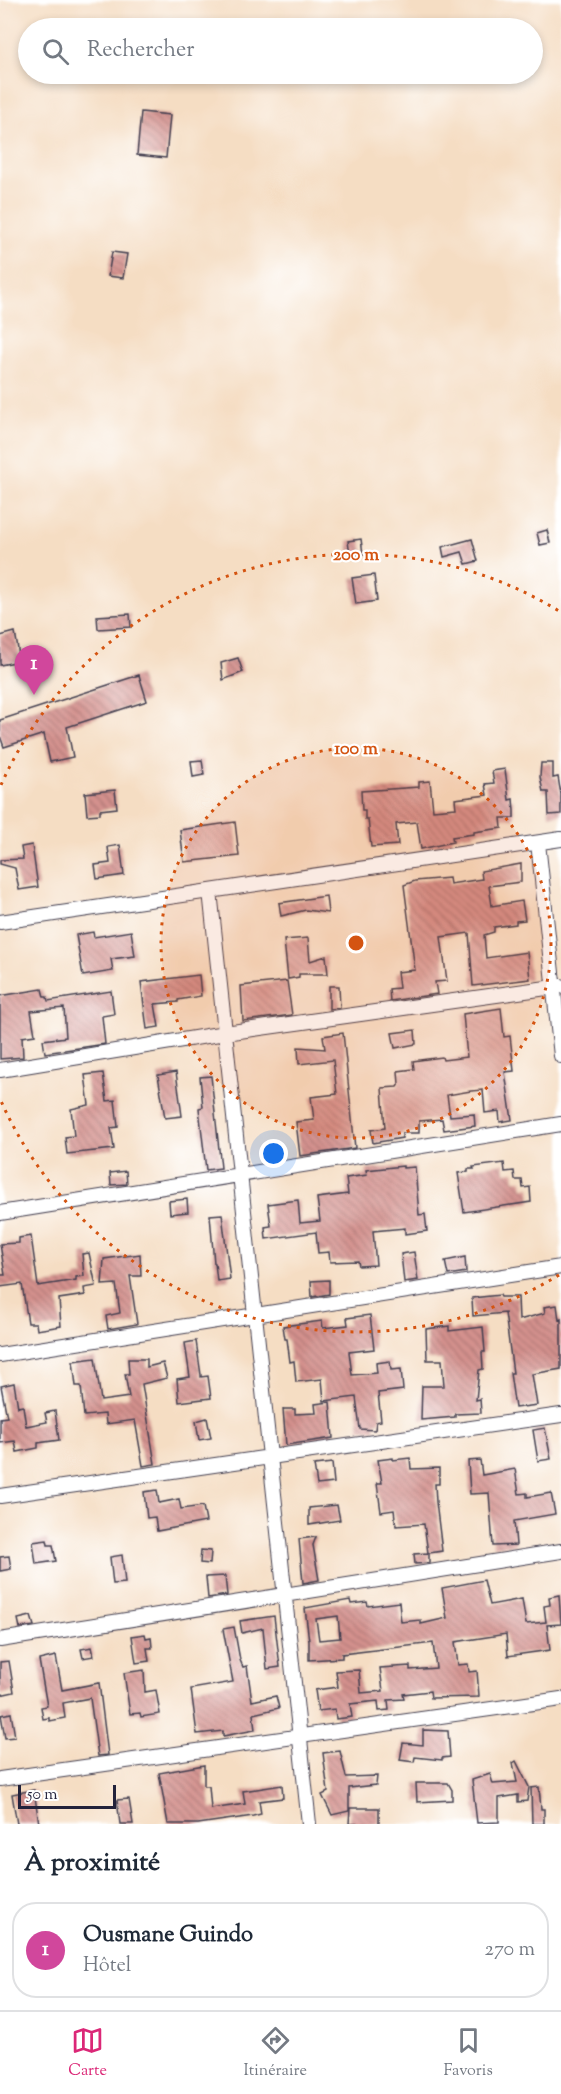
<!DOCTYPE html>
<html lang="fr">
<meta charset="utf-8">
<style>
body{margin:0;font-family:"Sorts Mill Goudy",serif;background:#f6f6f7;color:#1f2937}
.scale{position:absolute;left:18px;bottom:15px;width:98px;box-sizing:border-box;padding-left:6px;border:3px solid #22223b;border-top:0;font-size:16px;line-height:21px;white-space:nowrap;color:#22223b;-webkit-text-stroke:4px #fff;paint-order:stroke}
.you{position:absolute;left:274px;top:1154px;width:21px;height:21px;margin:-15px;border:4px solid #fff;border-radius:50%;background:#1a73e8;box-shadow:0 0 0 9px #1a73e833}
.badge{display:grid;place-items:center;width:39px;height:39px;border-radius:50%;background:#db2777;color:#fff;font-size:20px;font-weight:700}
.pin{position:absolute;translate:-50% -50px;filter:drop-shadow(0 2px 3px #0008)}
.pin::after{content:'';position:absolute;top:32px;width:21px;height:18px;background:inherit;clip-path:polygon(0 0,100% 0,50% 100%)}
.list{margin:0;padding:0;list-style:none}
h2{display:flex;justify-content:space-between;align-items:center;height:78px;margin:0;padding:0 24px;font-size:26px}
h2 small{font-size:20px;font-weight:400;color:#747a83}
.list li{display:grid;grid-template-columns:39px 1fr auto;gap:18px;align-items:center;box-sizing:border-box;height:96px;margin:0 12px 12px;padding:0 12px;border:2px solid #e0e1e3;border-radius:24px}
.list b{display:block;font-size:22px;white-space:nowrap}
.list p{margin:0;font-size:20px;white-space:nowrap;color:#747a83}
.list em{font-size:20px;font-style:normal;color:#747a83}
.icon{flex:none;width:33px;height:33px;fill:none;stroke:currentColor;stroke-width:2;stroke-linecap:round;stroke-linejoin:round}
.map{position:relative;flex:none;width:561px;height:1824px;overflow:hidden}
.search{position:absolute;background:#fff;box-shadow:0 3px 9px #0003;left:18px;right:18px;top:18px;height:66px;display:flex;align-items:center;gap:15px;box-sizing:border-box;padding:0 21px;border-radius:33px;color:#747a83;font-size:22px}
.sheet{height:186px;background:#fff}
nav{display:flex;justify-content:space-around;align-items:center;box-sizing:border-box;height:84px;border-top:2px solid #e0e1e3;background:#fff;font-size:16px;color:#747a83}
nav a{display:grid;justify-items:center;gap:3px}
nav .on{color:#db2777}
.map>svg:first-child{display:block}
.building{fill:url(#building-back-hatch);fill-rule:evenodd}
.lines{fill:none;stroke-linecap:round;stroke-linejoin:round}
.minor-casing{stroke:#423e4f;stroke-width:16}
.minor{stroke:#fff;stroke-width:14}
.ring{fill:none;stroke:#d45411;stroke-width:3;stroke-dasharray:3 6}
.centre{fill:#d45411;stroke:#fff;stroke-width:3}
.ring-label{font-size:18px;text-anchor:middle;font-weight:bold;fill:#d45411;stroke:#fff;stroke-width:4.5;stroke-linejoin:round;paint-order:stroke}
</style>
<div class="map">
<svg width="561" height="1824" viewBox="0 0 561 1824">
<defs>
<pattern id="building-back-hatch" width="6" height="6" patternUnits="userSpaceOnUse" patternTransform="scale(1.5)"><rect width="6" height="6" fill="#d4918d"/><path d="M-1 5l2 2M0 0l6 6M5-1l2 2" fill="none" stroke="#ac7674"/></pattern>
</defs>
<rect width="100%" height="100%" fill="#fff"/>
<filter id="ink" filterUnits="userSpaceOnUse"><feTurbulence type="fractalNoise" baseFrequency=".0167" numOctaves="2"/><feDisplacementMap in="SourceGraphic" scale="12" xChannelSelector="R" yChannelSelector="G"/><feConvolveMatrix kernelMatrix="1 2 1 2 8 2 1 2 1" color-interpolation-filters="sRGB"/></filter>
<filter id="wash" filterUnits="userSpaceOnUse"><feTurbulence type="fractalNoise" baseFrequency=".008" numOctaves="4" result="noise"/><feDisplacementMap in="SourceGraphic" scale="24" xChannelSelector="R" yChannelSelector="G"/><feGaussianBlur stdDeviation="1.35" result="paint"/><feColorMatrix in="noise" values="0 0 0 0 0 0 0 0 0 0 0 0 0 0 0 0 0 1.4 0 .05"/><feComposite in="paint" operator="in"/></filter>
<g filter="url(#wash)">
<rect width="100%" height="100%" fill="#f5ddc3"/>
<g id="blocks">
<!-- building -->
<path class="building" d="M141,112L170,115L166,158L137,155Z
M112,252L127,254L123,278L108,276Z
M547,530L550,543L540,545L537,533Z
M361,539L363,554L350,556L348,541Z
M472,539L478,561L466,564L462,552L444,557L442,547Z
M374,575L377,601L356,604L352,578Z
M130,614L131,627L98,629L97,616Z
M15,632L20,661L0,665V636Z
M238,658L243,672L223,680L221,663Z
M139,675L147,701L67,727L73,757L50,762L44,734L4,747L0,736V720Z
M202,760L204,775L193,777L191,761Z
M541,763H553V778L558,777L561,795V814L549,815L548,792H543L540,777Z
M505,769L509,800L513,799L514,811V818H501L502,828L474,832V834L452,837L453,842L421,849L417,822L396,824L398,845L371,847L368,819H365V810H362L361,791L419,787V782L430,781L433,810L456,808L455,799L487,795L485,784L494,783L492,771Z
M115,790L117,808L100,810V814L87,815L85,793Z
M235,822L239,856L184,862L180,830Z
M32,845L38,887L19,890L15,868L0,864V860L23,859L21,847Z
M120,845L124,875L97,879L95,865L110,863L108,847Z
M521,864V882L489,886L492,906L522,901L525,920L516,921V924L494,927V932L484,935L486,958L527,952L530,979L473,986L469,933L441,937L447,981L435,982L437,994L390,1001L389,989L399,988L397,972L415,970L404,885L415,881L449,878L450,884L482,879L481,871Z
M326,896L328,913L306,910L281,916L279,903Z
M131,931L135,956L111,959L113,971L83,976L76,935L93,932L94,937Z
M308,938L310,961L326,956L328,974H299V977L288,979L284,940Z
M199,975L201,996L178,1000V1002L155,1004L159,1027L147,1029L141,982Z
M287,981L292,1015L243,1021L241,986Z
M329,986H339L340,1008L329,1009Z
M42,989L44,997H47L48,1001L111,991L114,1014L102,1016L105,1044L45,1053L43,1040L66,1037L64,1008L31,1011L35,1035L22,1037L23,1057L0,1059V996Z
M501,1008L504,1037L510,1036L514,1071L505,1072L512,1120L500,1122L499,1111L485,1113L483,1090L471,1091L447,1095L450,1116L474,1114L475,1126L444,1130L442,1119L419,1121V1133H402V1138L373,1143L371,1130L385,1128L382,1088L397,1087L399,1084L398,1071L414,1069L413,1061L442,1057L443,1060L467,1057L463,1014Z
M415,1030L416,1044L395,1048L392,1033Z
M343,1033L355,1148L300,1156L296,1122L314,1120L311,1097L337,1094L333,1060L299,1064L298,1047L325,1049L323,1036Z
M176,1072L182,1116L165,1118L158,1075Z
M103,1073L107,1101L115,1100L118,1127L111,1128L114,1149L67,1154L65,1137L74,1136L71,1109L89,1105L85,1075Z
M211,1076L221,1168L206,1170L199,1108L203,1107L200,1077Z
M504,1163L505,1172L514,1171L515,1180H522L523,1188L530,1187L531,1202L464,1212L458,1173L468,1172V1169H474L473,1167Z
M403,1166V1168L415,1167L419,1215L425,1214L427,1231L405,1234V1228L373,1231L376,1265L359,1266L358,1261L330,1262L329,1252L318,1253L316,1232L266,1239L265,1227L271,1226L268,1204L298,1200L300,1223L320,1221L317,1198L348,1194L346,1178L367,1175L366,1170Z
M126,1171L127,1184L111,1185L110,1173Z
M187,1199L188,1212L170,1214L169,1201Z
M222,1214L230,1279L217,1281L215,1263H214L210,1215Z
M31,1236L38,1286L76,1280V1277L84,1276L82,1254L89,1253L96,1286L84,1288L85,1295L59,1299L61,1326L37,1330L36,1323H28L22,1284L0,1287V1275H5L0,1244L19,1243V1238Z
M414,1252L418,1280L404,1282L401,1254Z
M140,1254L141,1276H130L137,1324L108,1329L106,1316L120,1313L116,1284L102,1285L104,1259Z
M465,1257L466,1272L448,1275L445,1261Z
M329,1280V1294L312,1297L311,1281Z
M500,1295L501,1297H518L519,1320L545,1313L544,1307L557,1305L559,1320L561,1319V1369L532,1374L537,1405L515,1408L510,1373H513L505,1313L473,1316L472,1298Z
M370,1315L374,1349L349,1352L352,1375L377,1373L376,1363L390,1361L391,1370L401,1369L403,1390L378,1393L381,1421L376,1422L375,1430L360,1429L356,1397L324,1401L322,1379L296,1382L294,1361L290,1362L287,1339H285L283,1326L322,1321L323,1328L348,1325L347,1318Z
M449,1326V1331L483,1327L485,1352H482L483,1369L479,1370L476,1400L480,1399L481,1413L455,1414V1417L421,1420L422,1386H444L442,1360H427L426,1329Z
M196,1341L201,1375V1377L208,1376L211,1398L179,1402L177,1379L190,1377L185,1343Z
M95,1358L101,1401L129,1397L125,1374H129L128,1359H147V1367L163,1363L167,1378L142,1384L155,1464L143,1466L135,1420L106,1424L105,1414L84,1416L81,1386H76L73,1361Z
M14,1383L18,1407L23,1406L26,1426L47,1422L45,1413L55,1411L59,1440L38,1443V1448L17,1452L15,1441L0,1443V1418L7,1417L1,1386Z
M330,1402L333,1438L286,1445L283,1409H295V1414L316,1413L315,1404Z
M207,1418L211,1438L199,1440L196,1421Z
M545,1428L551,1459L538,1461L533,1430Z
M393,1458V1460L410,1458L411,1469L439,1468V1484H435L436,1502L442,1551L429,1553V1563L415,1564L414,1554L428,1553L424,1524L396,1526L394,1510L381,1512L377,1483H382L378,1460Z
M480,1460L482,1475L515,1469L519,1494L527,1493V1497L551,1493L555,1514L514,1521L516,1545L493,1546L489,1493L470,1494L468,1461Z
M332,1463L334,1483L317,1485L314,1465Z
M157,1490L159,1503L179,1499L181,1509L203,1506L206,1522L157,1531L155,1517L147,1518L144,1492Z
M337,1505L340,1520L309,1525V1508Z
M316,1537L313,1545L319,1580L303,1583L299,1539Z
M47,1540L48,1545H53L56,1561L36,1564L33,1542Z
M201,1550L211,1551L210,1564L200,1563Z
M122,1555L125,1583L113,1584L110,1557Z
M9,1556L11,1569L0,1571V1557Z
M225,1576L227,1595L208,1598L206,1577Z
M484,1580L490,1605L522,1599L526,1624L546,1622L544,1606L550,1605L549,1597L559,1595L561,1624L547,1625L550,1650L508,1656L506,1634L455,1642L458,1665L468,1664L469,1672L477,1671L479,1696L478,1697L431,1698L430,1691L403,1694L404,1699L388,1700L389,1710L379,1711L378,1701L350,1704L352,1717L336,1719L335,1709L318,1711L315,1690L338,1687L336,1671L359,1670L361,1693L383,1691L380,1668L410,1666V1670L436,1668L433,1643L342,1654V1658L309,1660V1641L305,1608L350,1600L351,1604L367,1602L368,1606L399,1602L401,1622L421,1620V1624L447,1618L442,1588ZM338,1616L340,1638L319,1640L316,1619Z
M31,1616L34,1626L20,1628L18,1619Z
M274,1616L280,1667L267,1669L263,1628L242,1633L240,1621Z
M234,1627L240,1660L243,1667L247,1666L252,1701L276,1696L279,1708L253,1714L255,1730L223,1736V1731L197,1734L191,1689L233,1682L223,1629Z
M145,1634L146,1638L151,1637L152,1648H147L149,1661L136,1663L132,1636Z
M92,1647L94,1656L83,1658L81,1649Z
M56,1656L62,1690L99,1683L108,1755L98,1756L90,1698L63,1703L65,1718L49,1721V1718L43,1719L41,1707L47,1706L39,1660Z
M9,1661L14,1692L0,1695V1662Z
M144,1670L145,1692L156,1690L160,1714L141,1717L140,1713L130,1714L124,1673Z
M11,1713L15,1737L5,1738L1,1715Z
M423,1730L448,1731L450,1757L442,1758V1760L415,1757L414,1762L400,1760L403,1743L423,1745Z
M340,1751L346,1777L377,1776L376,1785L349,1788V1811L332,1815L322,1795L328,1792L323,1753Z
M516,1761L529,1787L527,1801L518,1802V1795L499,1798V1822L477,1823L472,1780L490,1774L493,1784L517,1782L513,1763Z
M204,1765V1786H209L211,1809L245,1804L243,1791L282,1785L283,1798L259,1801L261,1814L253,1816L198,1824H168L159,1773Z
M416,1783H448L452,1790V1800L417,1802Z
M539,1787L541,1809H544V1824H532L531,1788Z
M34,1790L39,1824H17L12,1794Z
M129,1799L133,1824H120L117,1800Z
M350,1808H379V1824H349Z"/>
</g>
</g>
<g filter="url(#ink)">
<use href="#blocks" fill-opacity="0" stroke="#423e4f" stroke-width="1.5"/>
<g class="lines">
<defs>
<path id="minor" d="M538,843L561,1056
M210,891L309,1824
M0,922L561,839
M0,1070L225,1033L561,986
M0,1213L561,1124
M0,1355L561,1267
M0,1496L561,1415
M0,1640L561,1551
M0,1779L561,1699"/>
</defs>
<!-- minor casing -->
<use href="#minor" class="minor-casing"/>
<!-- minor -->
<use href="#minor" class="minor"/>
</g>
</g>
<!-- distance rings -->
<circle cx="356" cy="943" r="195" fill="#d45411" fill-opacity=".12"/>
<g class="ring">
<circle cx="356" cy="943" r="195"/>
<path d="M559 1275A389 389 0 0 1 1 1101M1 785A389 389 0 0 1 559 611"/>
</g>
<circle cx="356" cy="943" r="9" class="centre"/>
<g class="ring-label">
<text x="356" y="560">200 m</text>
<text x="356" y="754">100 m</text>
</g>
</svg>
<div class="scale">50 m</div>
<div class="you"></div>
<div class="pin badge" style="left:34px;top:695px;background:#d1479c">1</div>
<div class="search"><svg class="icon" aria-label="search" viewBox="0 0 24 24"><circle cx="10" cy="10" r="6"/><path d="M15 15l6 6"/></svg>Rechercher</div>
</div>
<section class="sheet">
<h2>À proximité<small></small></h2>
<ul class="list">
<li><span class="badge" style="background:#d1479c">1</span><div><b>Ousmane Guindo</b><p>Hôtel</p></div><em>270 m</em></li>
</ul>
</section>
<nav>
<a class="on"><svg class="icon" aria-label="map" viewBox="0 0 24 24"><path d="M3 6l6-2 6 2 6-2v14l-6 2-6-2-6 2zM9 4v14M15 6v14"/></svg>Carte</a>
<a><svg class="icon" aria-label="directions" viewBox="0 0 24 24"><path d="M12 3l9 9-9 9-9-9zM9 14v-3h6M13 9l2 2-2 2"/></svg>Itinéraire</a>
<a><svg class="icon" aria-label="saved" viewBox="0 0 24 24"><path d="M7 4h10v16l-5-4-5 4z"/></svg>Favoris</a>
</nav>
